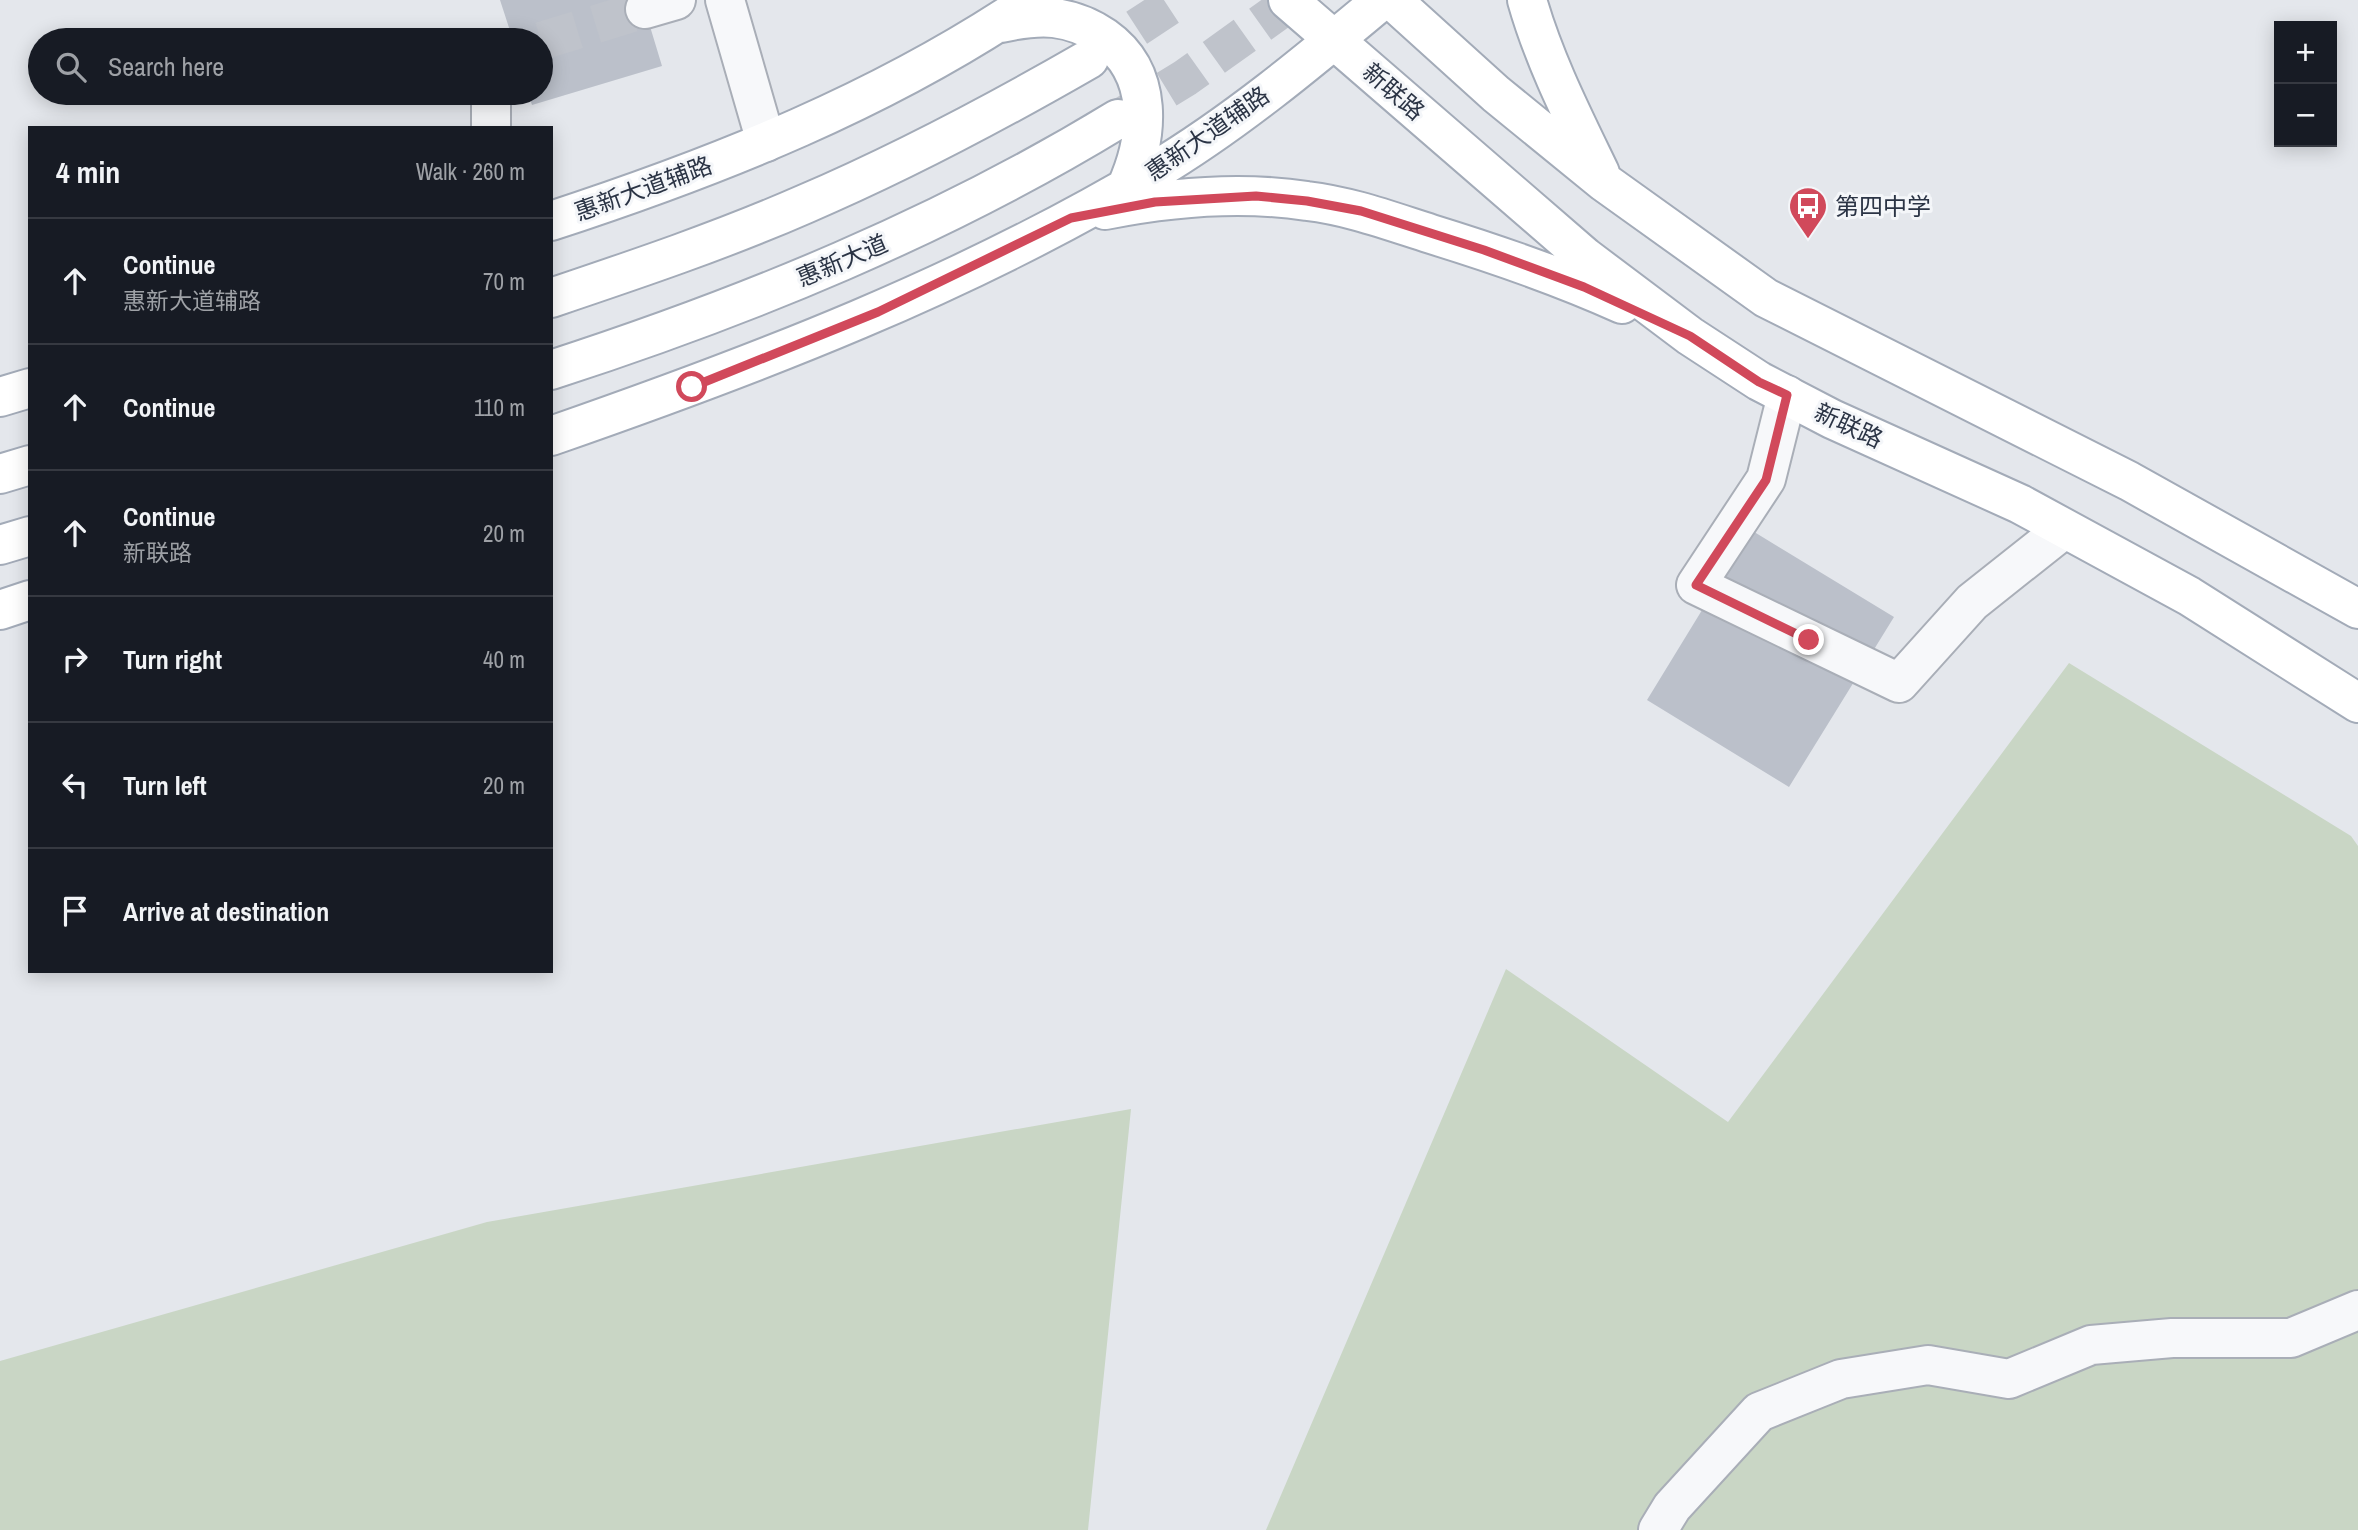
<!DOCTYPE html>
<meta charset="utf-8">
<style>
body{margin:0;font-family:"Archivo Narrow","Noto Sans SC",sans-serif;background:#242831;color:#f1f3f6}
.controls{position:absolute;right:21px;top:21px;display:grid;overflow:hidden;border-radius:0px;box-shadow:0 4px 18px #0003}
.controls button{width:63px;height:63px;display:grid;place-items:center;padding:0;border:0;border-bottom:2px solid #363941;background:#171b24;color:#f1f3f6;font:35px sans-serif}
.stop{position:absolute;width:21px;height:21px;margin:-16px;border:5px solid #d1495b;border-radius:50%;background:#fff}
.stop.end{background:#d1495b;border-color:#fff;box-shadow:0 2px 7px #0008}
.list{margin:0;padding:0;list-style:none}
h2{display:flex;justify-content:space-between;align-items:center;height:91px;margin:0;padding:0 28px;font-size:30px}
h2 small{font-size:23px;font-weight:400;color:#9ea1a6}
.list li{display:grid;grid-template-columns:46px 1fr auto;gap:21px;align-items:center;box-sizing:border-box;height:126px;padding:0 28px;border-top:2px solid #363941}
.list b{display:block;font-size:26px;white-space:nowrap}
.list p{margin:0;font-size:23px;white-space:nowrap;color:#9ea1a6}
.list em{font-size:23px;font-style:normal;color:#9ea1a6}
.icon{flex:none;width:38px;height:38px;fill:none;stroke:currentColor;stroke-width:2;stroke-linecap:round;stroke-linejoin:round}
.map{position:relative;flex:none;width:2358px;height:1530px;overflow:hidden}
.search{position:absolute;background:#171b24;box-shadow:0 4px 18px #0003;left:28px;top:28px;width:525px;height:77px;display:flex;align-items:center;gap:18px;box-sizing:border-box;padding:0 24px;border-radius:38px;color:#9ea1a6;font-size:26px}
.panel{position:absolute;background:#171b24;box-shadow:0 4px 18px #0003;left:28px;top:126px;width:525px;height:847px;border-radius:0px}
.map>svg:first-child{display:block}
.green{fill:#c9d6c5}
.building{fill:#bbc0ca}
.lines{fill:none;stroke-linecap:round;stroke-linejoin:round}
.minor-tunnel{stroke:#bfc3cb;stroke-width:38;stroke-dasharray:38 19;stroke-linecap:butt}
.major-tunnel{stroke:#bfc3cb;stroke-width:38;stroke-dasharray:38 19;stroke-linecap:butt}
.minor-casing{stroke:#a9aeb7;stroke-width:42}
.major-casing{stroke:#a3abb8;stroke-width:42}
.minor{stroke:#f7f8fa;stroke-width:38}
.major{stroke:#fff;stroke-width:38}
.route{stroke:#d1495b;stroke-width:9}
.labels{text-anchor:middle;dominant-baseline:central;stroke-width:6;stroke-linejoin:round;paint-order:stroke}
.street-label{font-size:24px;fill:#2b3445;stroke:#f4f6f9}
.poi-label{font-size:24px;fill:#2b3445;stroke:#f4f6f9;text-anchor:start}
</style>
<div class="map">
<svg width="2358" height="1530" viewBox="0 0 2358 1530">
<rect width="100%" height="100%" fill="#e4e7ec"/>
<!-- green -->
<path class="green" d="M2069,663L2351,836L2358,846V1530H1266L1506,969L1728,1122Z
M1131,1109L1088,1530H0V1361L487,1222Z"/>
<!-- building -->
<path class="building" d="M500,0H642L662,66L532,105L528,93H541V40H513Z
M1751,530L1894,617L1789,787L1647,700Z"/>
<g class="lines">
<!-- minor-tunnel -->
<path class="minor-tunnel" d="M541,41L645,9"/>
<!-- major-tunnel -->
<path class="major-tunnel" d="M1089,59L1179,0
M1118,119L1185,78L1294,0"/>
<defs>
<path id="minor" d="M725,0L766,142
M645,9L676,0
M491,93V128
M1787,395L1766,479L1696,585L1899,683L1972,602L2064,529
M1658,1530L1672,1507L1759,1412L1841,1379L1928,1365L2009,1379L2091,1345L2172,1338H2291L2358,1310"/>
<path id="major" d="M1288,0L1585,257L1690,336L1759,381L1832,419L2020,504L2189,596L2358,703
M1392,0L1496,94L1604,182L1766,298L2129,481L2358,609
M1527,0C1544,60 1573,117 1600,173
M1001,23C1019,19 1036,16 1054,18C1072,20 1089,27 1104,37C1155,73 1149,137 1126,188
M1105,210C1171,197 1241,191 1307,201C1350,206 1390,221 1431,234C1496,254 1560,276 1622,304
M551,221C719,166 885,100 1032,0
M551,298C637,269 723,240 805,204C903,162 997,112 1089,59
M551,370C748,306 941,227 1118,119
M0,397L30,388
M551,436C758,364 964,285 1153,172C1235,123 1309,61 1382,0
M0,474L30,465
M0,545L30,536
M0,610L30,600"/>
</defs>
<!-- minor casing -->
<use href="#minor" class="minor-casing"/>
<!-- major casing -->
<use href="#major" class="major-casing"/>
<!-- minor -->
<use href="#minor" class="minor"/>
<!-- major -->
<use href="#major" class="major"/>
</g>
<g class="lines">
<!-- route -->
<path class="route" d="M692,387L878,312L1071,218L1155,202L1256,196L1307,201L1361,211L1484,250L1584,287L1690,336L1759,382L1787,395L1766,480L1696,585L1809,640"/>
</g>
<!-- icons -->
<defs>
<symbol id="bus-pin" viewBox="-11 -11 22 30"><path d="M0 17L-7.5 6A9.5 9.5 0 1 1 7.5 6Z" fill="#d1495b" stroke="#f4f6f9"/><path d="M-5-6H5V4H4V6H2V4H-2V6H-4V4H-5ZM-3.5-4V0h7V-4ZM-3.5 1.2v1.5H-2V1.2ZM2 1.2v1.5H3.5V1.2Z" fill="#fff"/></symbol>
</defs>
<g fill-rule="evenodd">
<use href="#bus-pin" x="1786" y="184" width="44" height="60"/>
</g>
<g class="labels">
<!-- street labels -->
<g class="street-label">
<text transform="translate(1394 91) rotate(41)">新联路</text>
<text transform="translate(1207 133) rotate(-35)">惠新大道辅路</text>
<text transform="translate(643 188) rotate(-20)">惠新大道辅路</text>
<text transform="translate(842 260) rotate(-23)">惠新大道</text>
<text transform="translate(1849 425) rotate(25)">新联路</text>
</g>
<!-- poi labels -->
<g class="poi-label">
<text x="1835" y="206">第四中学</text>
</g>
</g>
</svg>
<div class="controls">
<button>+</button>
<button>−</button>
</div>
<div class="stop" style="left:692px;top:387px"></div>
<div class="stop end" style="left:1809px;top:640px"></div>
<div class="search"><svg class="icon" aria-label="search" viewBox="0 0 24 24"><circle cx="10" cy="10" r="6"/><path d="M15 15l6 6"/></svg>Search here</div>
<section class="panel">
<h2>4 min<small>Walk · 260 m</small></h2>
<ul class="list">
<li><svg class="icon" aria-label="ahead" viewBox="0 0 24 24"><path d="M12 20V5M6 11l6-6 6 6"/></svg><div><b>Continue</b><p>惠新大道辅路</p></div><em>70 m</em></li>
<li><svg class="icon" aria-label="ahead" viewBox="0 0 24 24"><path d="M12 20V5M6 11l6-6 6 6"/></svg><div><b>Continue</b></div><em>110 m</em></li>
<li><svg class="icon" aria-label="ahead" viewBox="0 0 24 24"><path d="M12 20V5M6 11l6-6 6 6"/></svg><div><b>Continue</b><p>新联路</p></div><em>20 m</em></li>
<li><svg class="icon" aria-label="right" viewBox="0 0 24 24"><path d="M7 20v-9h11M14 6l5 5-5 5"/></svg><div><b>Turn right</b></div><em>40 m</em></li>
<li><svg class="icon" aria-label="left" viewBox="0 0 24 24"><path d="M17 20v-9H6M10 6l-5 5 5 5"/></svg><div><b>Turn left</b></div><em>20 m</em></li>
<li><svg class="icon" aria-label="arrive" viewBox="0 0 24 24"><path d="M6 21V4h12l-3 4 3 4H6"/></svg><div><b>Arrive at destination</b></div></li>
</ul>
</section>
</div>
